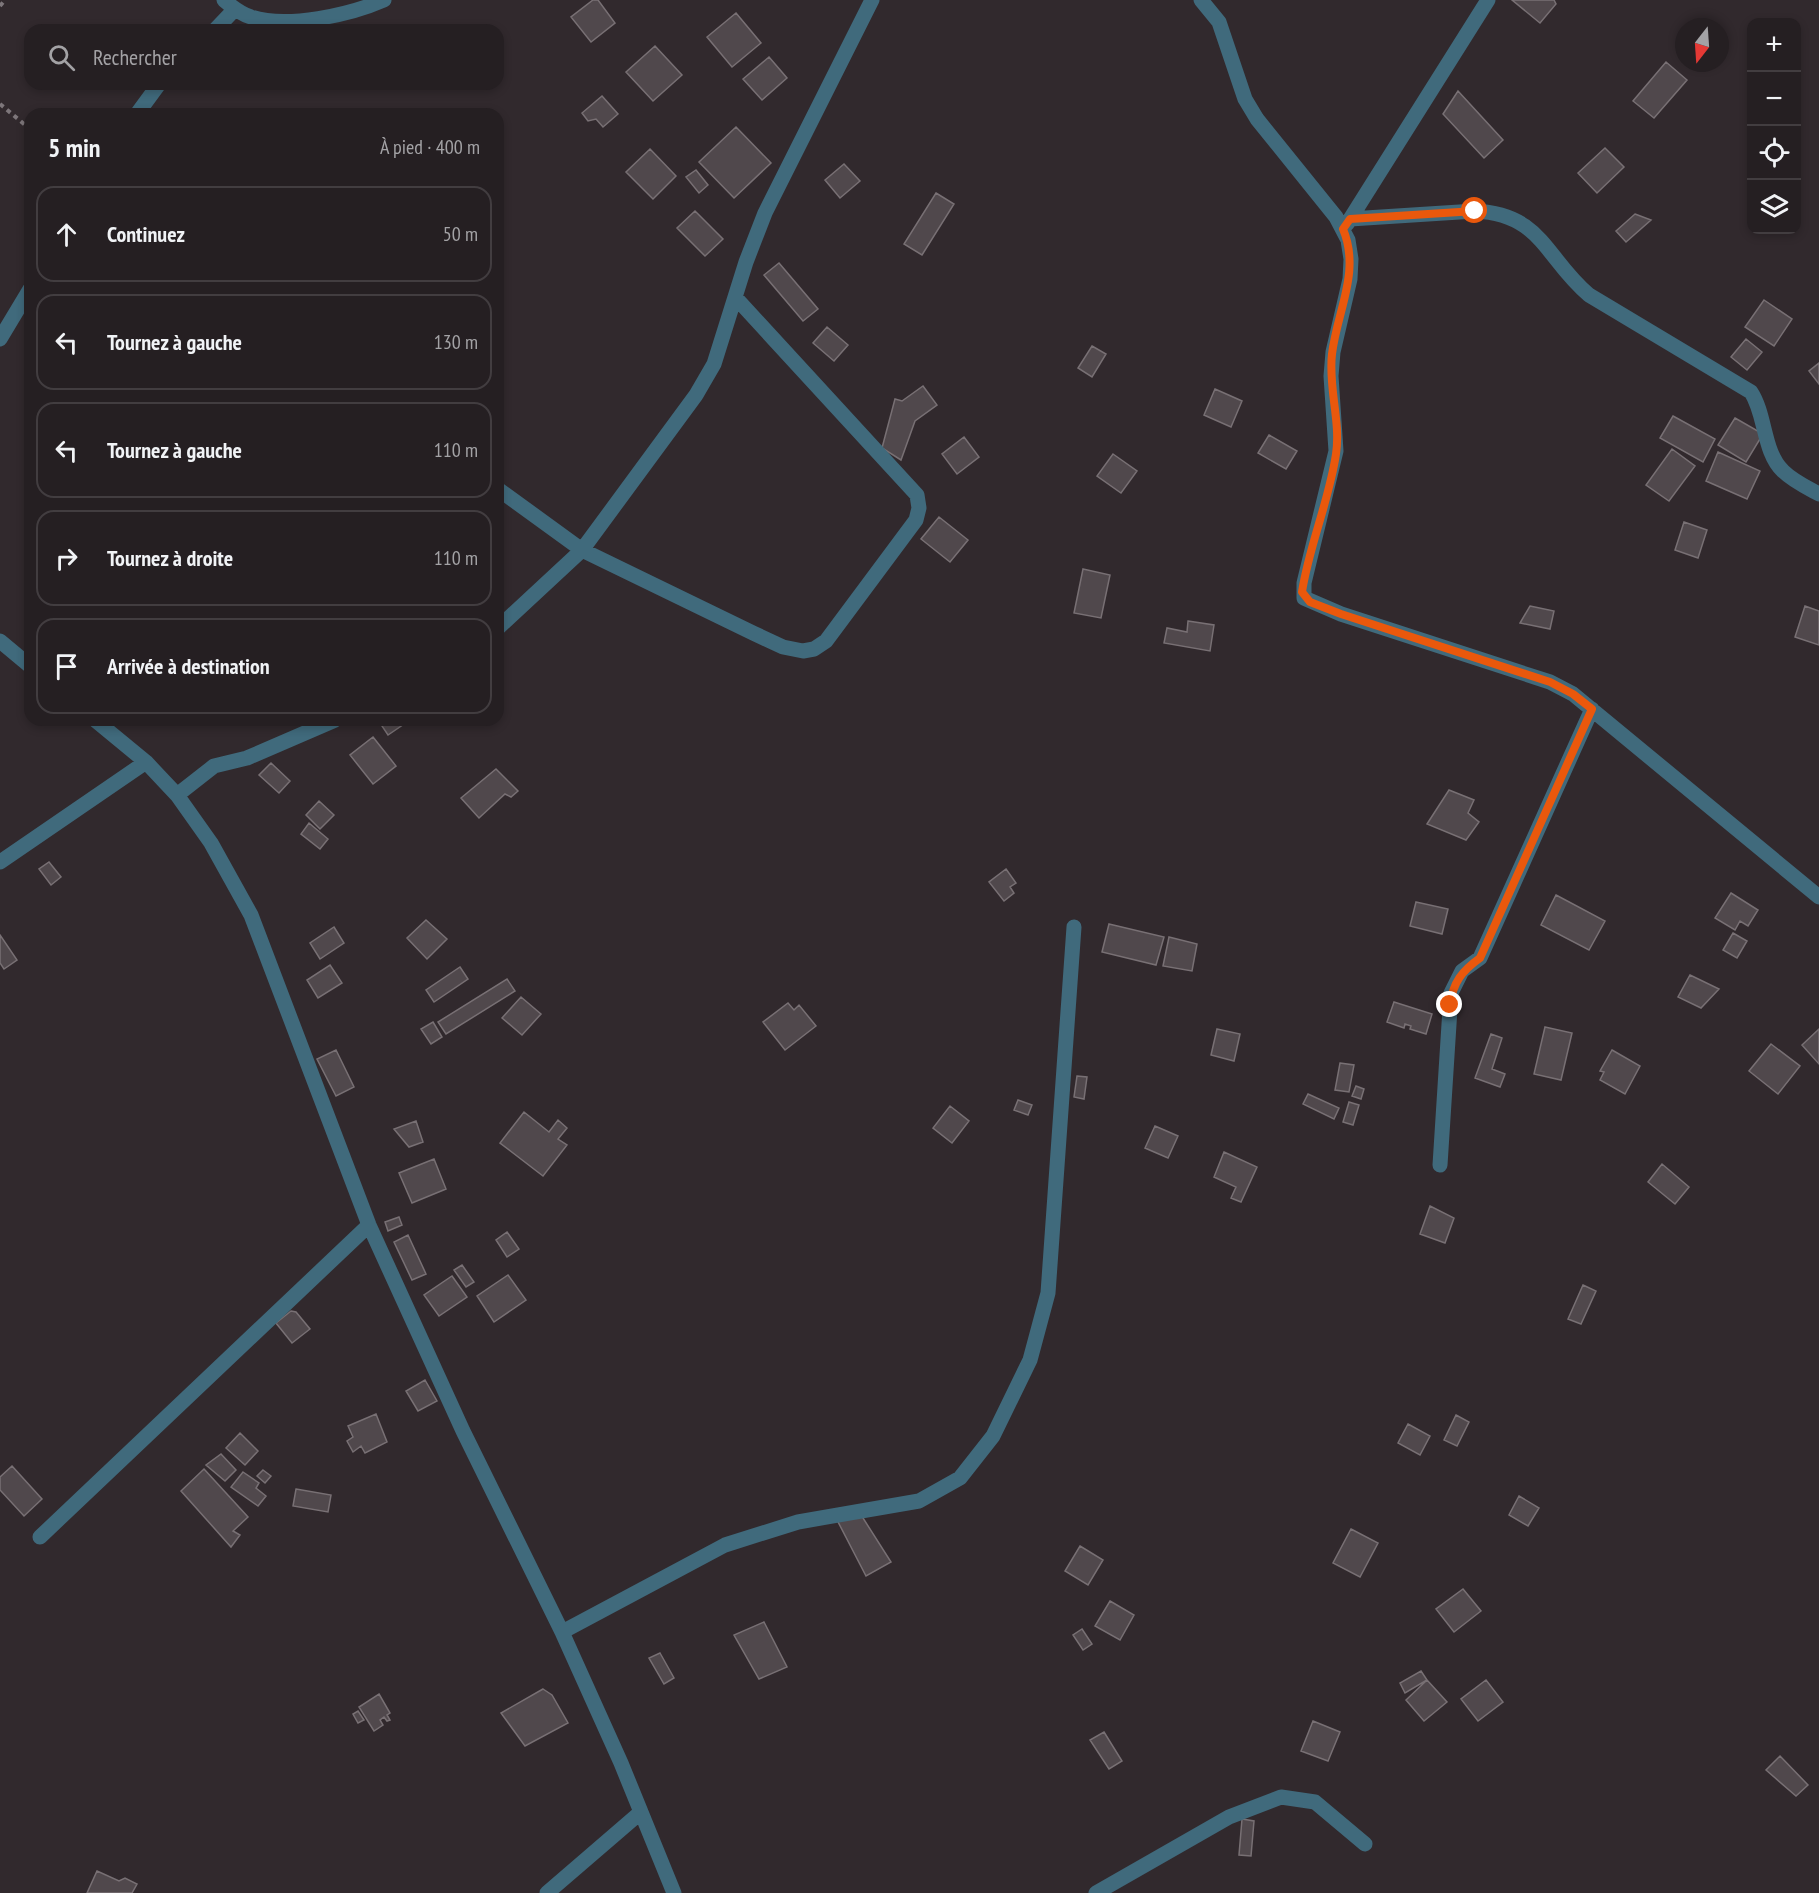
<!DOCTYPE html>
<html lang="fr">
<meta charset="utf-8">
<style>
body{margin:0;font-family:"PT Sans Narrow",sans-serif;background:#2d272a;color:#f1f3f6}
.controls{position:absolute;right:18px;top:18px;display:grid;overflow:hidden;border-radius:12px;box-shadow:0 3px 9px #0003}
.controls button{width:54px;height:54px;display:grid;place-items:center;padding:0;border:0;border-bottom:2px solid #423d40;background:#251f22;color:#f1f3f6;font:30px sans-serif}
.compass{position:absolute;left:1675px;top:18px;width:54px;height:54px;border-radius:50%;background:#251f22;box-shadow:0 3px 9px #0003;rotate:197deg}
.stop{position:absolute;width:18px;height:18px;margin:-14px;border:4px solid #ea580c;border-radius:50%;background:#fff}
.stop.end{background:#ea580c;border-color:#fff;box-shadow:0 2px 6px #0008}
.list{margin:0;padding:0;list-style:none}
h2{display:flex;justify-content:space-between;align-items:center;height:78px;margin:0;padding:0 24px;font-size:26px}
h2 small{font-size:20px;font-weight:400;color:#a3a2a5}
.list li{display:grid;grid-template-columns:39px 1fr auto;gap:18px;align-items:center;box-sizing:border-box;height:96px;margin:0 12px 12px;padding:0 12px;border:2px solid #423d40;border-radius:18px}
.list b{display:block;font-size:22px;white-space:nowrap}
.list em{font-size:20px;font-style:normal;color:#a3a2a5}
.icon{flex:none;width:33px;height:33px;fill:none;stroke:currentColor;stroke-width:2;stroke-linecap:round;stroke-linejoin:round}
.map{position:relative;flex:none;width:1819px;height:1893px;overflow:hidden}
.search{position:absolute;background:#251f22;box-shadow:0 3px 9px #0003;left:24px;top:24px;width:480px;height:66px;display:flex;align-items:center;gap:15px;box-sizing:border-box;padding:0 21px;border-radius:18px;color:#a3a2a5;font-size:22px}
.panel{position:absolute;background:#251f22;box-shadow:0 3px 9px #0003;left:24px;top:108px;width:480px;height:618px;border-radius:18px}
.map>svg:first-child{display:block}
.building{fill:#50484c;stroke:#787074;stroke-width:1.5}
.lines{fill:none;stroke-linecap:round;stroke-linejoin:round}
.path{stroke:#7d767a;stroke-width:4;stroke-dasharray:4.5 4.5;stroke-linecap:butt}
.street{stroke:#406a7c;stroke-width:15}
.route{stroke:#ea580c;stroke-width:8}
</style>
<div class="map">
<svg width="1819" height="1893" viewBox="0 0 1819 1893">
<rect width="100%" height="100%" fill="#31292d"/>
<!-- building -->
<path class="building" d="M593,0H598L615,23L591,42L571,17Z
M1512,0H1554L1556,4L1540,23Z
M736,13L761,43L732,67L707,37Z
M655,46L682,75L653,101L626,72Z
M769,57L787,78L762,100L743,79Z
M1666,62L1687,80L1654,118L1633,101Z
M1458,91L1503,140L1484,158L1443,114Z
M602,96L618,114L603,127L596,119L588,121L582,113Z
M736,127L771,163L734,198L699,162Z
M1605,148L1624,167L1597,193L1578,173Z
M650,149L676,176L653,199L626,172Z
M844,164L860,181L840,198L825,180Z
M696,170L708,185L699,193L686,177Z
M936,193L954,204L922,255L904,244Z
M695,211L723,239L705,256L677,228Z
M1635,214L1651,220L1626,242L1616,231Z
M779,263L818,309L803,321L764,275Z
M1764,300L1792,319L1774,346L1745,327Z
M827,327L848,345L834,361L813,343Z
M1746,339L1762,352L1747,370L1731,357Z
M1092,346L1106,354L1092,377L1078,368Z
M1819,363V384L1809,371Z
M923,386L937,405L915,421L901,460L882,448L895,399L902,401Z
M1215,389L1242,401L1231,427L1204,415Z
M1673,416L1715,439L1703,462L1660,438Z
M1735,418L1763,434L1746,462L1718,445Z
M1269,435L1297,451L1286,469L1258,453Z
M964,437L979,457L957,474L942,454Z
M1672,449L1695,466L1669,501L1646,485Z
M1718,452L1760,471L1747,499L1706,481Z
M1113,454L1137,471L1121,493L1097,476Z
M939,517L968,540L950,562L921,539Z
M1684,522L1707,530L1698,558L1675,550Z
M1083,569L1110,575L1101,618L1074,613Z
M1530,606L1554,611L1550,629L1520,623Z
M1805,606L1819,611V645L1795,637Z
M1188,621L1214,625L1210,651L1164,643L1167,628L1187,632Z
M378,720H410L388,735Z
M373,737L396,766L373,784L350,755Z
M271,763L290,781L279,793L259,775Z
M496,769L518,791L511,797L505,794L479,818L461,798Z
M1449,790L1474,800L1468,813L1479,822L1466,840L1427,824Z
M319,801L334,815L320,829L306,815Z
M309,823L328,839L320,849L301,834Z
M49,862L61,877L51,885L39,869Z
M1006,869L1016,883L1010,887L1014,893L1004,901L989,882Z
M1731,893L1758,910L1748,926L1740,921L1735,930L1715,918Z
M1556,895L1605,921L1589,950L1541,925Z
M1416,902L1448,909L1442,934L1410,926Z
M426,920L447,939L427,959L407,938Z
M1109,924L1164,937L1156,965L1102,952Z
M334,927L344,943L320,959L310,943Z
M1733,933L1747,941L1737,958L1723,950Z
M0,935L17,960L4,969L0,963Z
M1169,937L1197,944L1192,971L1163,966Z
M330,965L342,983L318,998L307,980Z
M460,967L468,979L434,1002L426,990Z
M1690,975L1719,989L1701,1008L1678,997Z
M507,979L515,991L446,1034L438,1022Z
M521,997L541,1014L522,1035L502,1018Z
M1394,1002L1432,1014L1426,1034L1410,1029L1411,1026L1405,1024L1404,1028L1387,1022Z
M788,1003L794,1010L799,1005L816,1026L785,1050L763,1022Z
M433,1022L442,1037L431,1044L421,1029Z
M1545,1027L1572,1033L1561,1080L1534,1074Z
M1217,1029L1240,1034L1234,1061L1211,1055Z
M1819,1029V1064L1802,1045Z
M1491,1034L1502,1038L1492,1069L1505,1074L1500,1087L1475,1078Z
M1771,1044L1800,1066L1778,1094L1749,1071Z
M336,1050L354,1087L336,1096L317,1059Z
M1612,1050L1640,1066L1625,1094L1600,1080L1604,1072L1600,1071Z
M1340,1063L1354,1065L1349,1092L1335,1090Z
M1077,1076L1087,1077L1084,1099L1074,1097Z
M1356,1086L1364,1089L1361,1099L1352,1096Z
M1308,1094L1339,1108L1334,1119L1303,1104Z
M1018,1100L1032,1105L1028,1115L1014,1110Z
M1349,1102L1359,1105L1353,1125L1343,1122Z
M950,1106L969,1121L952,1143L933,1128Z
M524,1112L549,1132L558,1120L567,1128L558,1139L567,1145L543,1176L500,1143Z
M416,1121L423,1142L409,1147L394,1129Z
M1155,1126L1178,1136L1168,1158L1145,1148Z
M1224,1152L1257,1167L1241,1202L1231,1198L1236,1187L1214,1177Z
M434,1159L446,1189L412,1203L399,1173Z
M1662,1164L1689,1187L1675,1204L1648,1182Z
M1430,1206L1454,1218L1445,1243L1420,1234Z
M399,1217L402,1225L388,1231L385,1222Z
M507,1232L519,1249L507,1257L496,1240Z
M408,1235L426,1274L412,1280L394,1242Z
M462,1265L474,1282L466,1287L454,1270Z
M508,1275L526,1300L494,1322L477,1296Z
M452,1276L467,1297L439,1316L424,1295Z
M1583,1285L1596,1291L1581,1324L1568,1319Z
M291,1311L296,1312L310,1329L292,1343L276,1323Z
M425,1380L437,1401L418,1411L406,1391Z
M376,1414L387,1442L365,1453L361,1446L353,1452L347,1441L353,1437L348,1426Z
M1456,1415L1469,1422L1457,1446L1444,1440Z
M1408,1424L1430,1436L1420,1455L1398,1443Z
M240,1433L258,1451L245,1465L226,1448Z
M221,1454L236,1470L225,1481L206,1465Z
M12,1466L42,1499L24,1516L0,1490V1477Z
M204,1469L248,1517L233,1531L240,1535L231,1547L181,1491Z
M263,1470L271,1476L265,1483L257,1476Z
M243,1472L259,1483L256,1488L266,1496L258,1506L231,1487Z
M296,1489L331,1495L328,1512L293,1506Z
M1519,1496L1539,1508L1528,1526L1509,1515Z
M856,1507L891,1562L866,1576L836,1518Z
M1351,1529L1378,1543L1360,1577L1333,1563Z
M1080,1546L1103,1560L1088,1585L1065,1571Z
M1463,1589L1481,1611L1454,1632L1436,1609Z
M1110,1601L1134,1615L1120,1640L1095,1626Z
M764,1622L787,1667L759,1679L734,1635Z
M1082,1629L1092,1644L1083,1650L1073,1635Z
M660,1653L674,1678L664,1684L649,1658Z
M1421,1671L1427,1680L1405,1693L1400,1683Z
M1427,1680L1447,1702L1424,1721L1406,1700Z
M1486,1680L1503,1702L1478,1721L1461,1699Z
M543,1689L552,1695L568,1723L525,1746L501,1713Z
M379,1694L390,1713L387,1715L390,1720L387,1721L384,1717L380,1720L383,1725L374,1731L359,1707Z
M358,1711L364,1720L358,1723L353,1714Z
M1313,1721L1340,1732L1328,1761L1301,1751Z
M1104,1732L1122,1761L1109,1769L1090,1740Z
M1780,1756L1808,1785L1796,1796L1766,1770Z
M1242,1819L1254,1821L1251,1856L1239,1855Z
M97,1871L119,1881L125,1878L137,1884L132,1893H87Z"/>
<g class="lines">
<!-- path -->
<path class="path" d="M0,6L5,0
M0,104L30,129"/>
<!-- street -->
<path class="street" d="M224,0C232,7 241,14 251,17C287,29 350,15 384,0
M1201,0L1219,22L1245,99L1257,119L1336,217L1348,240L1351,259L1350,279L1333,352L1331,376L1336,451L1304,583V598L1341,614L1550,682L1573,694L1819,897
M215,30L235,9
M137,114L159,84
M1350,219L1475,211C1542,214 1545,258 1589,295L1751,392C1766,415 1763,452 1783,471C1793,481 1806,487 1819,494
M1347,224L1488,0
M0,339L30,289
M498,489L582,550L753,633L783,647L803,651L814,649L826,641L916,520L919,508L917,495L736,298
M498,628L582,550L696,395L714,364L746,262L765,213L872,0
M0,641L30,666
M95,720L146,762L177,795L211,843L251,915L369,1225L463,1431L562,1632L621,1763L674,1893
M177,795L214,766L247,758L335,720
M0,862L146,762
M1440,1165L1451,993L1462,971L1480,958L1592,709
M40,1537L369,1225
M562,1632L725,1545L798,1522L919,1501L960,1478L993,1436L1030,1360L1048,1293L1074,927
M547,1893L641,1812
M1096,1893L1229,1817L1281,1797L1315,1802L1365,1844"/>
</g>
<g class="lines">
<!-- route -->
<path class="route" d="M1450,1005C1453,982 1462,971 1480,958L1592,709L1573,694L1550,682L1341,614L1310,602L1302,592C1309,546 1329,501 1336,454C1341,421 1328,388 1332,354C1337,311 1361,272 1343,229L1350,219L1475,211"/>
</g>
</svg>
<div class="controls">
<button>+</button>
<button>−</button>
<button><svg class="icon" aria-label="locate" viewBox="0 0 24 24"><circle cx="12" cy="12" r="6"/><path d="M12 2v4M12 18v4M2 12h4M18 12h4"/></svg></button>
<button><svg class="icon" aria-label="layers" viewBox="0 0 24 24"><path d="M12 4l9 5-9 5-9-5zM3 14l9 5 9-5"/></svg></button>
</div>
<svg class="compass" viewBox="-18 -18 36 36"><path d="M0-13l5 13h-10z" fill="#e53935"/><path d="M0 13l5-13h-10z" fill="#a3a2a5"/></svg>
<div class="stop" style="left:1475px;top:211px"></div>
<div class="stop end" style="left:1450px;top:1005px"></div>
<div class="search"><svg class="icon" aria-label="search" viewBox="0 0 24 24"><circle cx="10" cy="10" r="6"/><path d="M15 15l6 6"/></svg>Rechercher</div>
<section class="panel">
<h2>5 min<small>À pied · 400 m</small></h2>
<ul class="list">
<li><svg class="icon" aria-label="ahead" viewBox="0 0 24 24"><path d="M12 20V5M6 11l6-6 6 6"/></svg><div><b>Continuez</b></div><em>50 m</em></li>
<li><svg class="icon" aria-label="left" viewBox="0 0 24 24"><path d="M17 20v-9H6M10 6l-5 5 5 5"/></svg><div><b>Tournez à gauche</b></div><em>130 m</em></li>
<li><svg class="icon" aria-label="left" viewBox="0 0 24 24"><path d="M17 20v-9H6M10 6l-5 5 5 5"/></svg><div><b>Tournez à gauche</b></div><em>110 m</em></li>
<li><svg class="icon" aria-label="right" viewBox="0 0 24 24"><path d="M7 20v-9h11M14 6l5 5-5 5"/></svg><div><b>Tournez à droite</b></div><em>110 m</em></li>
<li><svg class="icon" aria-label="arrive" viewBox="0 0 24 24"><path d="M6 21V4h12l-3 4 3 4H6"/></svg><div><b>Arrivée à destination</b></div></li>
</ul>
</section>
</div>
